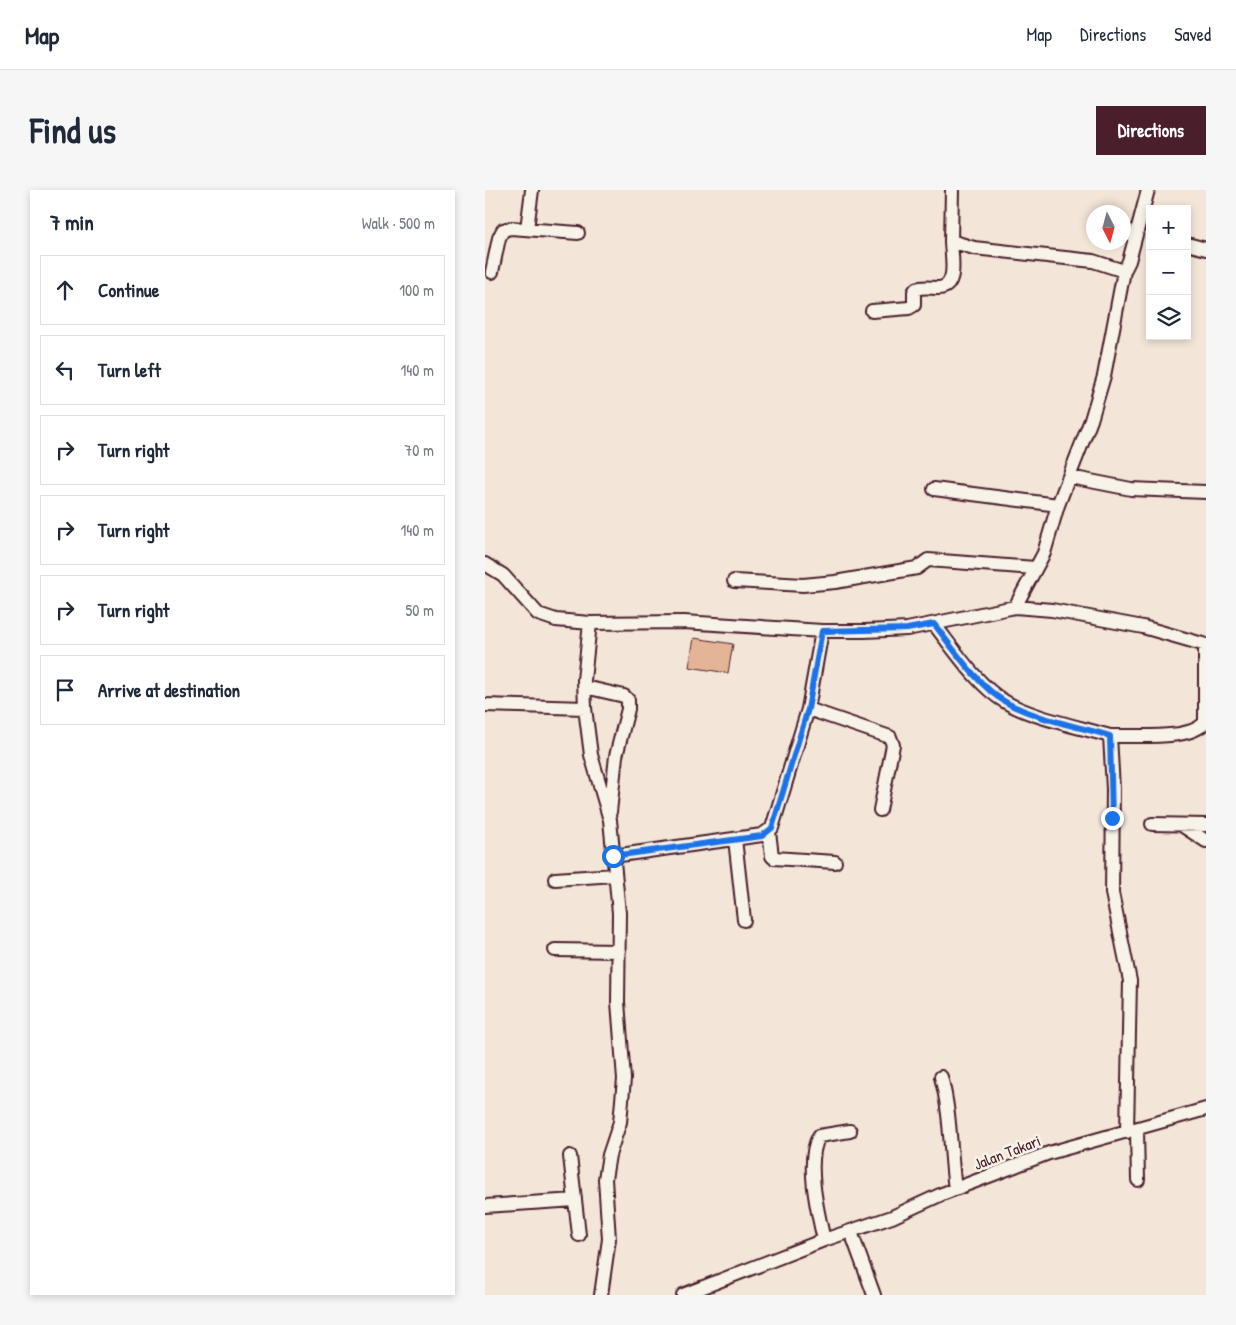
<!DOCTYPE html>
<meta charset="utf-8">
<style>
body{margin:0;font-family:"Patrick Hand",sans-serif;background:#f6f6f7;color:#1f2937}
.controls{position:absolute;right:15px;top:15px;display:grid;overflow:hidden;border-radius:0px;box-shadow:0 2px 8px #0003}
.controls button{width:45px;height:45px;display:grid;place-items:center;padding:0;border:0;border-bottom:1px solid #e0e1e3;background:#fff;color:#1f2937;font:25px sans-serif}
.compass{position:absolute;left:601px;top:15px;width:45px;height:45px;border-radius:50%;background:#fff;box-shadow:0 2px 8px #0003;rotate:174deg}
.stop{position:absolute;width:15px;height:15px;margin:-11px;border:4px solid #1a73e8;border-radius:50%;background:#fff}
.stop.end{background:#1a73e8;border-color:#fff;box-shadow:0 1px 5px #0008}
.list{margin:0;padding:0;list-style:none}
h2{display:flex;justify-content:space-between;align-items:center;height:65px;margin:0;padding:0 20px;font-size:21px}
h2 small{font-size:16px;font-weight:400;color:#747a83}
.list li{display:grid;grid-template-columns:32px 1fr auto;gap:15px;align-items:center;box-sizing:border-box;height:70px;margin:0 10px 10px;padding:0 10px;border:1px solid #e0e1e3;border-radius:0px}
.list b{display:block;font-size:19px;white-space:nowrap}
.list em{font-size:16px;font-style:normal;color:#747a83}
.icon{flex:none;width:28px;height:28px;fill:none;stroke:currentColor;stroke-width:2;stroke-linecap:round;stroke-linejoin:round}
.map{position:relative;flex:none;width:721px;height:1105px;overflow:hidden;border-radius:0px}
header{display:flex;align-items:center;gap:30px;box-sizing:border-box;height:70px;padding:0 25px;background:#fff;border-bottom:1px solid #e0e1e3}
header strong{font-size:24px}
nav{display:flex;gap:28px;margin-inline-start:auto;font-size:18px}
.intro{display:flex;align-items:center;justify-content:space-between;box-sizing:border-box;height:120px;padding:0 30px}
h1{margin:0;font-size:35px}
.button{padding:12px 22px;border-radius:0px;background:#4a1f2b;color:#fff;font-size:18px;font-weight:700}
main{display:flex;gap:30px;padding:0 30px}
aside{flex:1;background:#fff;border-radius:0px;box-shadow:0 2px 8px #0003}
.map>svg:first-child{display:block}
.building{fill:#e4b496;stroke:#4a1f2b}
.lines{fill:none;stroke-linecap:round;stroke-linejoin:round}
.minor-casing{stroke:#4a1f2b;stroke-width:16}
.minor{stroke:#f7f3e8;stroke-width:12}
.route{stroke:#1a73e8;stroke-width:6}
.labels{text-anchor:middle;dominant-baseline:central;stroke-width:5;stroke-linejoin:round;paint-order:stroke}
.street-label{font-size:16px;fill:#4a1f2b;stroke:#f7f3e8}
</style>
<header>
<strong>Map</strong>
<nav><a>Map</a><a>Directions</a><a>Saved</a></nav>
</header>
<div class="intro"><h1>Find us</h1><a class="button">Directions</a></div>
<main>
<aside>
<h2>7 min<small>Walk · 500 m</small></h2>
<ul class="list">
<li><svg class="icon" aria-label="ahead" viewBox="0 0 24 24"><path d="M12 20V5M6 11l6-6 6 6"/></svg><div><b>Continue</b></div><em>100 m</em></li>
<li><svg class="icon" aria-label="left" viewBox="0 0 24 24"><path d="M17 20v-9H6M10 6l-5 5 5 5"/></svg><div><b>Turn left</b></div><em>140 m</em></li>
<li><svg class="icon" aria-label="right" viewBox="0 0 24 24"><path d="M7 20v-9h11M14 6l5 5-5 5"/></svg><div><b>Turn right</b></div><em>70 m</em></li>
<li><svg class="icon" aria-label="right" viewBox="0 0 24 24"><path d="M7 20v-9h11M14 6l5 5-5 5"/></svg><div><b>Turn right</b></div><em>140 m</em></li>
<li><svg class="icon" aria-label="right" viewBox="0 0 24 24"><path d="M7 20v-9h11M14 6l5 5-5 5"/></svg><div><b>Turn right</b></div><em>50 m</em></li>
<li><svg class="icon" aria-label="arrive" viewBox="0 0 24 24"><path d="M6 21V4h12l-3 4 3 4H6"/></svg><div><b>Arrive at destination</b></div></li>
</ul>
</aside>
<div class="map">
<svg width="721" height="1105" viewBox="0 0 721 1105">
<rect width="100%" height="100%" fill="#f3e6d8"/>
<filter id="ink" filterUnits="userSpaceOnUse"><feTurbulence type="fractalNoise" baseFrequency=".02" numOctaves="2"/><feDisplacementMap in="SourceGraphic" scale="10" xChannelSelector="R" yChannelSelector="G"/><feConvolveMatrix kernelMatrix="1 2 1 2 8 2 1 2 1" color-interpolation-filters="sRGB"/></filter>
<g filter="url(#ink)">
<!-- building -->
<path class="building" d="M209,448L248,454L243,483L204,477Z"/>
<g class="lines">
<defs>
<path id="minor" d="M467,0L466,51L489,58L608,71L639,81L619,186L606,230L573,315L559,363L530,417
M42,39L47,0
M702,54L721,59
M639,81L644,71L663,0
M7,82L14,48L18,40L26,38L93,43
M387,121L424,118L429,115V102L431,99C438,96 446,98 454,98C474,97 466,64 466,51
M585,287L646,299L721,302
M449,299L573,315
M0,374L18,385L53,424L71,430L105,433L199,432L337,441H380L422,439L530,417L567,420L658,437L721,455
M249,391L318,395L350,392L432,378L443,370L550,378
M105,433L99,490L100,518L106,565L125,630L134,723L133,812L139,889L135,932L124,965L120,989L124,1049L116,1105
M449,434C468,458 493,496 519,511C544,527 595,537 625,546L628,599L627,703L645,791L642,942
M100,497L139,506L143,510V519L131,566L125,622
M0,515L100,518
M323,519L405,547L408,555L395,620
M625,546C649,545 706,551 720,532V455
M667,634L721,635
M698,636L721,651
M284,642L287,666L289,668L350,672
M250,649L259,730
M128,666L277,645L287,638L323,519L337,441
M70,689L130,685
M70,760L134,761
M456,887C466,923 465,962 470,999
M652,940L653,990
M90,1010L94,1045
M0,1016L90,1010L85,966
M366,1042L389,1105
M339,1050C333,1024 320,971 334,946L365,941
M198,1105L339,1050L407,1027L457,1004L564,963L721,919"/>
</defs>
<!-- minor casing -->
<use href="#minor" class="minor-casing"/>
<!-- minor -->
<use href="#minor" class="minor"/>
</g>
</g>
<g class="lines" filter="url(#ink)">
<!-- route -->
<path class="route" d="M128,666L277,646L287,638L323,519L337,441L422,439L449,434C468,458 493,496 519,511C544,527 595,537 625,546L627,628"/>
</g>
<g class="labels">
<!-- street labels -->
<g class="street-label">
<text transform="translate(522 962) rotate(-21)">Jalan Takari</text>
</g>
</g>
</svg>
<div class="controls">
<button>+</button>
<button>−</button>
<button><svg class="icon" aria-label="layers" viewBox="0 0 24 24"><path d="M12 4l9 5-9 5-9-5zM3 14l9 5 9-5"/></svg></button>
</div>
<svg class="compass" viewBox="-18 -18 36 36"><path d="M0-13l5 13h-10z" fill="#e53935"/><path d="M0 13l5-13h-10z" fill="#747a83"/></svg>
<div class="stop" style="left:128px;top:666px"></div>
<div class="stop end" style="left:627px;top:628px"></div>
</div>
</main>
